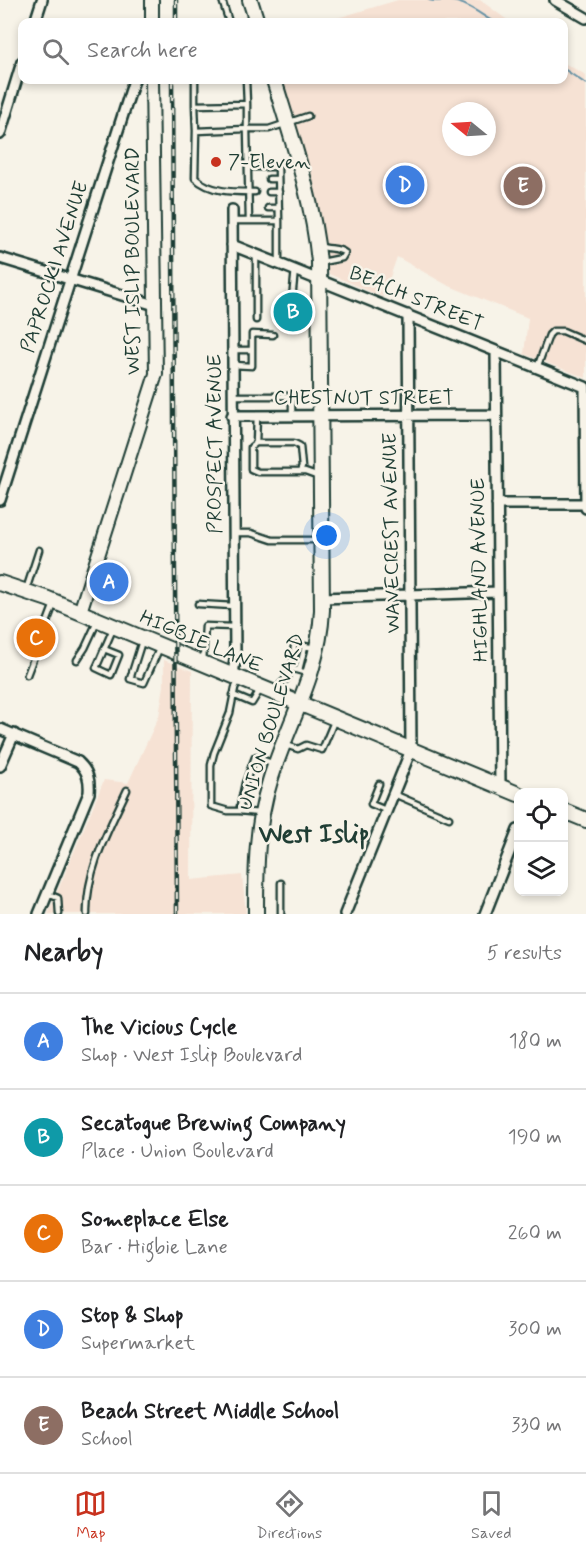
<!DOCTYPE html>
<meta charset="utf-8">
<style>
body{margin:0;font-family:Mynerve,sans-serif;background:#f2f2f2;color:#202124}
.controls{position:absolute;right:18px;bottom:18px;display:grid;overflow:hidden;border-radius:12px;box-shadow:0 3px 9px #0003}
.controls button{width:54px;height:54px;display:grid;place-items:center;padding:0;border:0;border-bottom:2px solid #e0e0e0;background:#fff;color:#202124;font:30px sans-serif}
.compass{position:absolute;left:442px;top:102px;width:54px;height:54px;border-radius:50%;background:#fff;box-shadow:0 3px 9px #0003;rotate:288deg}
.you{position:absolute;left:327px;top:536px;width:21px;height:21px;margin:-15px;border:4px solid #fff;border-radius:50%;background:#1a73e8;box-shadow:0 0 0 9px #1a73e833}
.badge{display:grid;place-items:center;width:39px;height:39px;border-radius:50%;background:#c8321e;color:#fff;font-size:20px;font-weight:700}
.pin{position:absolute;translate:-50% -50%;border:3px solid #fff;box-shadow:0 2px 6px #0006}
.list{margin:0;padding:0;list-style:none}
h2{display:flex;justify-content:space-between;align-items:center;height:78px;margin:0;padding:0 24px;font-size:26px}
h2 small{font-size:20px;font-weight:400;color:#757577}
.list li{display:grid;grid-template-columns:39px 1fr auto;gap:18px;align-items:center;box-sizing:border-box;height:96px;padding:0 24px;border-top:2px solid #e0e0e0}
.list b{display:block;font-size:22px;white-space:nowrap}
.list p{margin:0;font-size:20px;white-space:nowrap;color:#757577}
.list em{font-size:20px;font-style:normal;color:#757577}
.icon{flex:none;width:33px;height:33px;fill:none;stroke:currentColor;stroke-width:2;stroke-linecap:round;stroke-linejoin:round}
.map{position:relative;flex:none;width:586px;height:914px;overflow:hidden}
.search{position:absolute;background:#fff;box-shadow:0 3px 9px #0003;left:18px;right:18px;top:18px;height:66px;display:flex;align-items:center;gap:15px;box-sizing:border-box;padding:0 21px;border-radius:12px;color:#757577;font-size:22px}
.sheet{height:558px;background:#fff}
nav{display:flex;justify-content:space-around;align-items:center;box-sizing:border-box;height:84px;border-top:2px solid #e0e0e0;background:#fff;font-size:16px;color:#757577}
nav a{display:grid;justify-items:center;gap:3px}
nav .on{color:#c8321e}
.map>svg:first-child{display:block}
.built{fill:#f6e2d4;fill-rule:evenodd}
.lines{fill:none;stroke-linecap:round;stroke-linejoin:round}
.stream{stroke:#6693a7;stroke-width:2}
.service-casing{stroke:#1f3d34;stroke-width:9}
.minor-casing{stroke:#1f3d34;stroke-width:14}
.tertiary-casing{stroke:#1f3d34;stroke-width:16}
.secondary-casing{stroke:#1f3d34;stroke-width:18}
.service{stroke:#f7f3e8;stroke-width:4.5}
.minor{stroke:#f7f3e8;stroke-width:9}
.tertiary{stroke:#f7f3e8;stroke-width:12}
.secondary{stroke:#f7f3e8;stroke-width:14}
.rail-casing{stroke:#1f3d34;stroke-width:4.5}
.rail{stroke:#f7f3e8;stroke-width:2;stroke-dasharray:7;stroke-linecap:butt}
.poi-dot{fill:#c8321e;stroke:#f7f3e8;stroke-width:2}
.labels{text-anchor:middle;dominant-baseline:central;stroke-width:5;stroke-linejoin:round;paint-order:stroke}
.poi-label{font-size:20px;fill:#1f3d34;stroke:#f7f3e8;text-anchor:start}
.street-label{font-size:20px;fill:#1f3d34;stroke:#f7f3e8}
.district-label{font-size:26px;font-weight:bold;fill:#1f3d34;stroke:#f7f3e8}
</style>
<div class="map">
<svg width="586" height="914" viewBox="0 0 586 914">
<rect width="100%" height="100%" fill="#f7f3e8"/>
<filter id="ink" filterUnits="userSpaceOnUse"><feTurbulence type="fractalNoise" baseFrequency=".0167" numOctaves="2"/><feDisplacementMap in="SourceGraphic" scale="12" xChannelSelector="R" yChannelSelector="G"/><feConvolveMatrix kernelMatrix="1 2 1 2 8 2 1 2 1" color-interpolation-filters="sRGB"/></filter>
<g filter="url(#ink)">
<!-- built -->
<path class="built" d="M398,0H480L510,22H324Z
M564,63L586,75V378L524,354L528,318L447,285L397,257L383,297L329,274L279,80H564ZM451,111H487V147H451Z
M164,660L192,671L191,880L242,875L246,914H48L104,780L128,783L159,716L164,686Z"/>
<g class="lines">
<!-- stream -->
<path class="stream" d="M429,0C436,2 442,0 449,1C464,1 481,14 493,22
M564,69L586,84"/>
<defs>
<path id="service" d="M222,0L229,22
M195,80V105
M246,80L247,104
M196,131L195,178C211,193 235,192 255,192
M249,167H278L279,221H249L247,129L196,131L195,105L247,104V129H269L308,116
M269,179H278
M269,192H279
M268,208H279
M232,221H249
M279,221V263
M320,246C329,250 338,247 345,253L342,258L322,262
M256,254V320
M292,299L295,269
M234,350H252
M232,365L252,366V334L273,335
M537,368L549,335L553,331H563L586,341
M234,396H292V416
M257,416L256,443H294L300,446L302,467L300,472
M256,443L251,447V469L258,472H305L319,477
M233,533H251L272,540H319
M26,590L39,550
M198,604L233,606
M142,641L130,679L144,683L160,647
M104,649L119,655L111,675L96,668C102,655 107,642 113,629
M77,660L85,648L97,622
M203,661L205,626L234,627
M299,670L305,646
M307,673L293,669L294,644L315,648
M27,675L54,604
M239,679L235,688L230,713L214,753L211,765V806L228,811H239
M278,693L281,684L288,677V668L293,669
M233,695L252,703L260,690
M286,745L298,749L306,745L322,750L335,719
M379,784L371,804L388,811
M394,794L449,818
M259,813L239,811L245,783L255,757L275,764
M48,894L58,898L59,914
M87,914C86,869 109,829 127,790
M281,914V883"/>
<path id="minor" d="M555,0L586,18
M35,22L42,0
M0,134L22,62
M232,210L235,658L233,677
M232,245L585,387L586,508
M0,258L155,305
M496,351L500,787
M232,416L496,415
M0,500L134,80
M497,504H586
M322,598L497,592
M0,729L78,762C88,771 90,780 89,793L39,914
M0,766L14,734
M345,914L411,750L408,315
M485,914L518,830"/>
<path id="tertiary" d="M152,0V22
M80,612L156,374L152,80"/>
<path id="secondary" d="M250,0L257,22
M0,583L48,599L518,794
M564,811L586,820
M256,914C256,869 256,825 270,781C288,722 319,675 322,610L319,262C313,199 292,139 274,80"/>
</defs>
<!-- service casing -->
<use href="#service" class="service-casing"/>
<!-- minor casing -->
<use href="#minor" class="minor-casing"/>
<!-- tertiary casing -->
<use href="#tertiary" class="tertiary-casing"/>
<!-- secondary casing -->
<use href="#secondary" class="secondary-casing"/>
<!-- service -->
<use href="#service" class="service"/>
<!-- minor -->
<use href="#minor" class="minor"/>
<!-- tertiary -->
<use href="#tertiary" class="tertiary"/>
<!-- secondary -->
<use href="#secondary" class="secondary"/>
<defs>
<path id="rail" d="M176,0V22
M172,80L177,914"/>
</defs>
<!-- rail casing -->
<use href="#rail" class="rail-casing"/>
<!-- rail -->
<use href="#rail" class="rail"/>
</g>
</g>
<!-- markers -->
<circle class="poi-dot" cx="216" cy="162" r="6"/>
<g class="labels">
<!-- poi labels -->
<g class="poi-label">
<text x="228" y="162">7-Eleven</text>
</g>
<!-- street labels -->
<g class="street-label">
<text transform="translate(133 261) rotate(-90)">WEST ISLIP BOULEVARD</text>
<text transform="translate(55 267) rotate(-72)">PAPROCKI AVENUE</text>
<text transform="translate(416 299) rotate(22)">BEACH STREET</text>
<text x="364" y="398">CHESTNUT STREET</text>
<text transform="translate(215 444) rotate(-90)">PROSPECT AVENUE</text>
<text transform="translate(392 533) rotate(-91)">WAVECREST AVENUE</text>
<text transform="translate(480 570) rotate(-91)">HIGHLAND AVENUE</text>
<text transform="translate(201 642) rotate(23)">HIGBIE LANE</text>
<text transform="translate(272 722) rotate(-73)">UNION BOULEVARD</text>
</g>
<!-- district labels -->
<g class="district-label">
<text x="314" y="835">West Islip</text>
</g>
</g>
</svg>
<div class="controls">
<button><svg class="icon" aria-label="locate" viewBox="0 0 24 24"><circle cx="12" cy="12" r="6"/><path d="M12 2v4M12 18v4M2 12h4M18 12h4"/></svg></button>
<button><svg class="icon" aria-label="layers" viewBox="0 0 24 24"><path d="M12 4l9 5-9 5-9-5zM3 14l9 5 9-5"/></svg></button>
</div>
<svg class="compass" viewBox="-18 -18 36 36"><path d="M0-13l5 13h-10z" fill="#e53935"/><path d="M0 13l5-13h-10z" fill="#757577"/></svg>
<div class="you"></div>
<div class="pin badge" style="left:109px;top:582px;background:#3f7fe0">A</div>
<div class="pin badge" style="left:293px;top:312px;background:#0f9aa8">B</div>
<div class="pin badge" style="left:36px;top:638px;background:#e8710a">C</div>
<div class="pin badge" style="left:405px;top:185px;background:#3f7fe0">D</div>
<div class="pin badge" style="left:523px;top:186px;background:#8d6e63">E</div>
<div class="search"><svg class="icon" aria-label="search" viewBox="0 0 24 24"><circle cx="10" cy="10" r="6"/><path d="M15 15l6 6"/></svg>Search here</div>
</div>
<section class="sheet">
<h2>Nearby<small>5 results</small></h2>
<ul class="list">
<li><span class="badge" style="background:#3f7fe0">A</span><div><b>The Vicious Cycle</b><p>Shop · West Islip Boulevard</p></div><em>180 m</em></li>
<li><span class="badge" style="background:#0f9aa8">B</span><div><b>Secatogue Brewing Company</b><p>Place · Union Boulevard</p></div><em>190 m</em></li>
<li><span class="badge" style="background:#e8710a">C</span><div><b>Someplace Else</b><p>Bar · Higbie Lane</p></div><em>260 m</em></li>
<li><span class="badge" style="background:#3f7fe0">D</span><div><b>Stop &amp; Shop</b><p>Supermarket</p></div><em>300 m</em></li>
<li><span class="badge" style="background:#8d6e63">E</span><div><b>Beach Street Middle School</b><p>School</p></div><em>330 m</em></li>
</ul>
</section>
<nav>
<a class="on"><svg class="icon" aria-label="map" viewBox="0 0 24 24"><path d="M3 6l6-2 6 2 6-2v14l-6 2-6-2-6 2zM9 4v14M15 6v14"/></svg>Map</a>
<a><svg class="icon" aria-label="directions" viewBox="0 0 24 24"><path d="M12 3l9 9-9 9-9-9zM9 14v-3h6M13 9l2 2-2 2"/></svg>Directions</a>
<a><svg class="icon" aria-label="saved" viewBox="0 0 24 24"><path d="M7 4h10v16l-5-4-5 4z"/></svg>Saved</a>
</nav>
